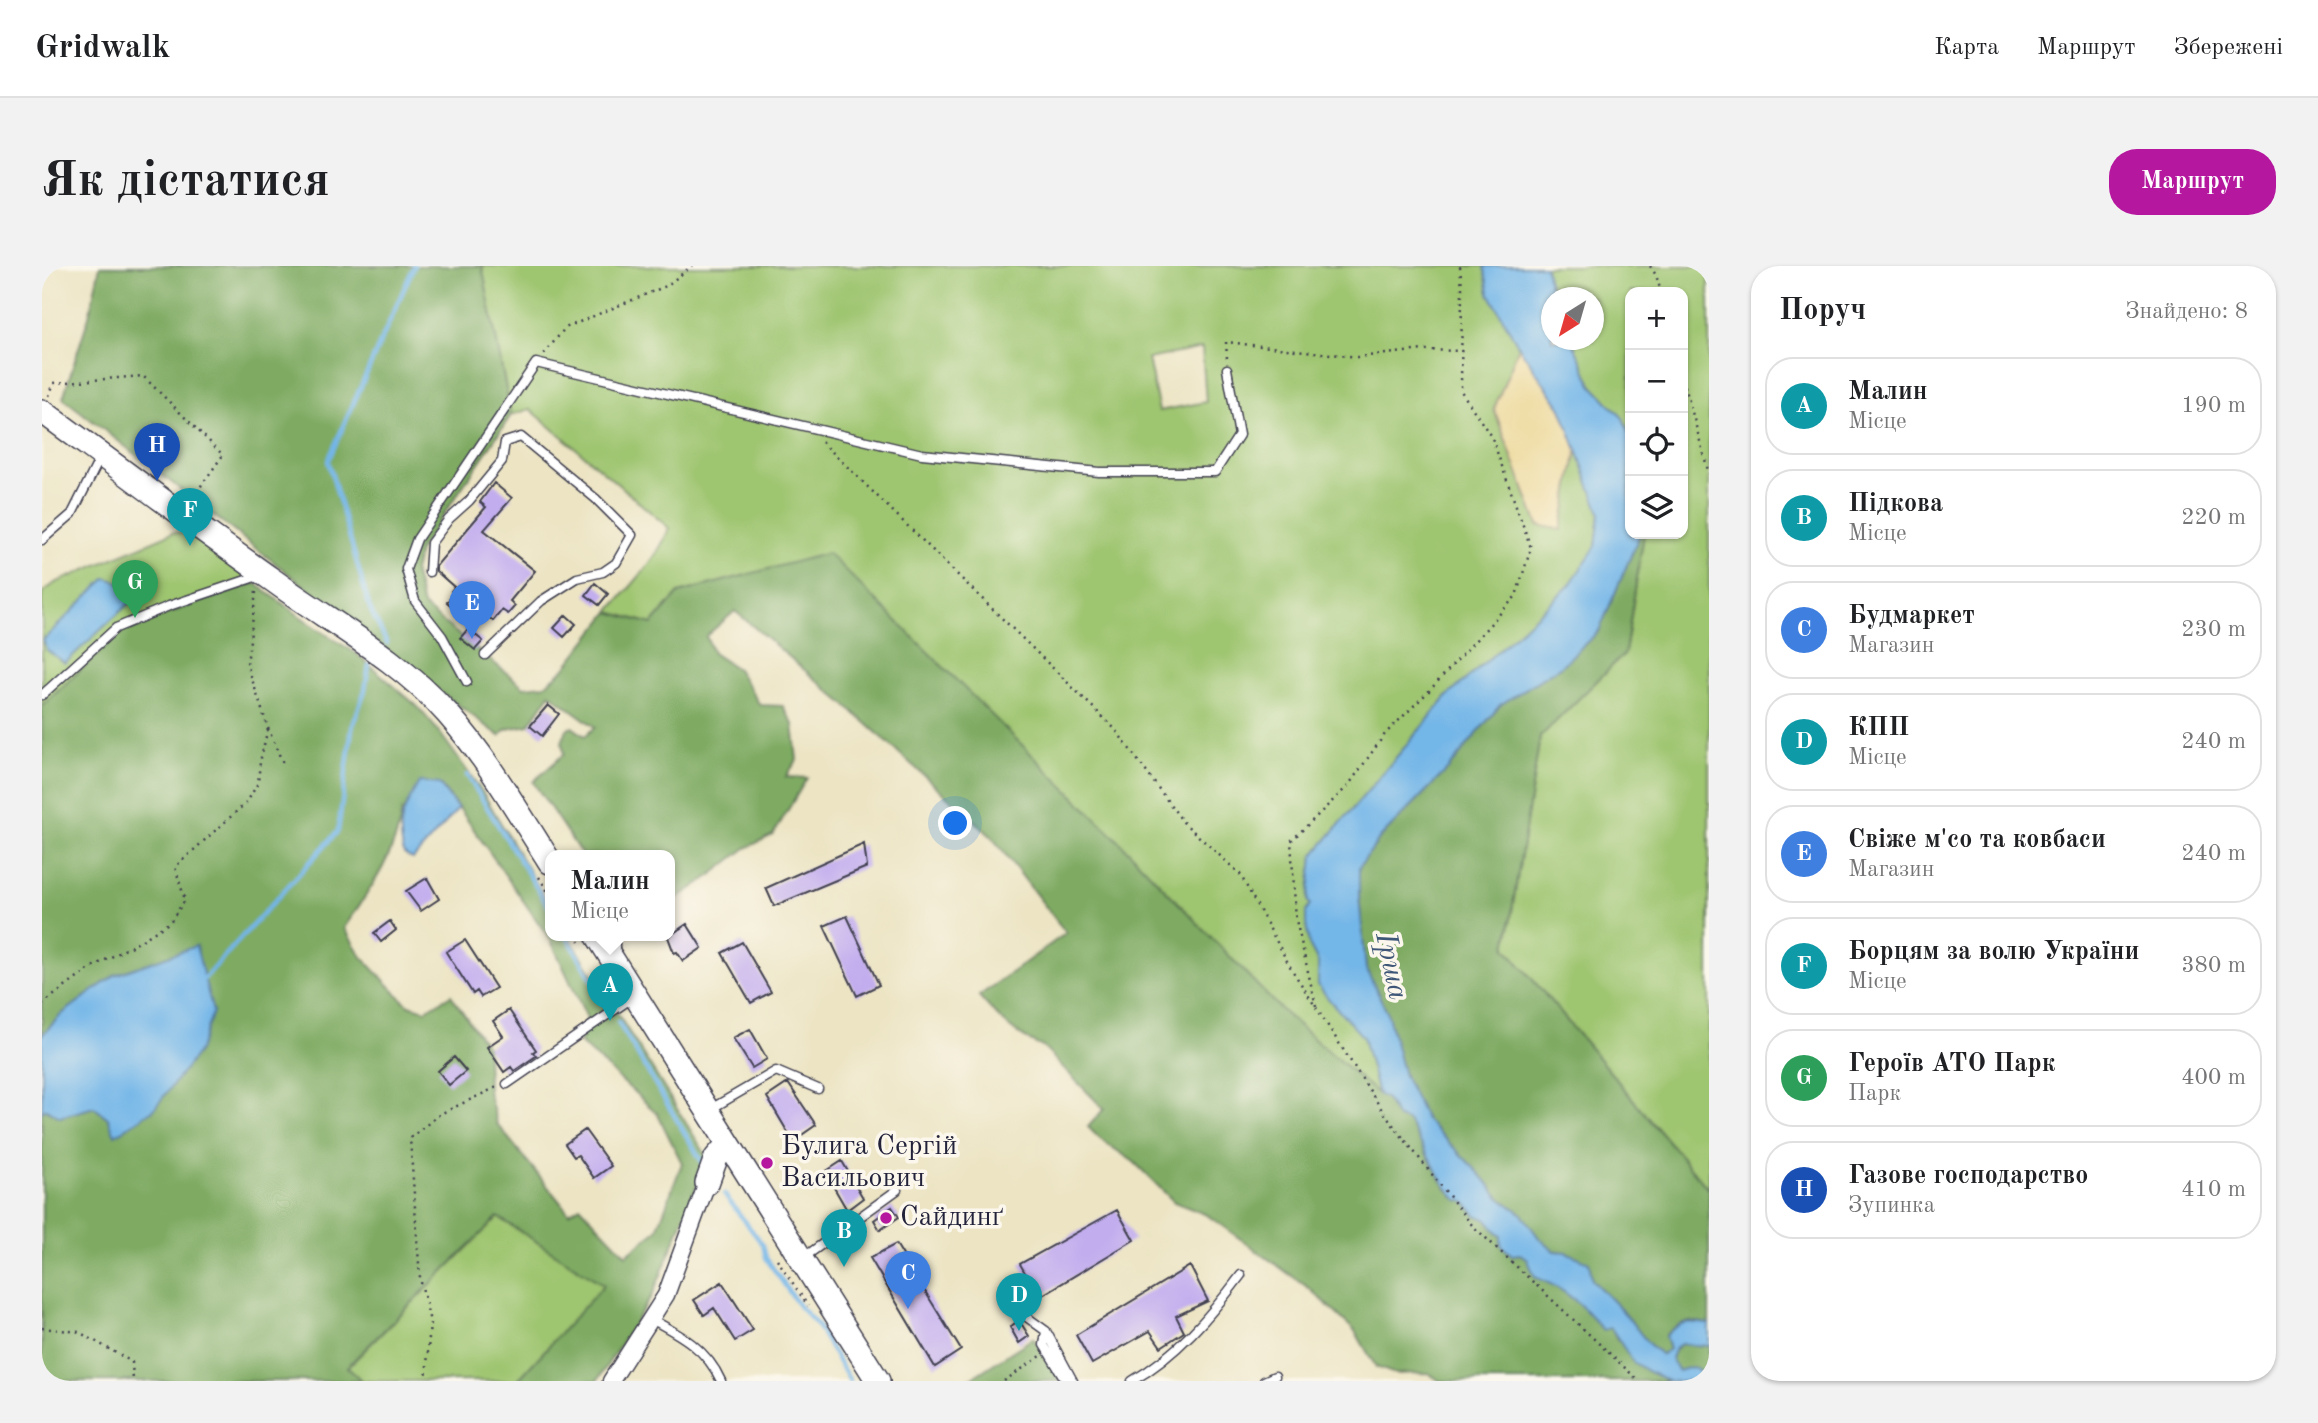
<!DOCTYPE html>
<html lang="uk">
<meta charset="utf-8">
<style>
body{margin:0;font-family:"Old Standard TT",serif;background:#f2f2f2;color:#202124}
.controls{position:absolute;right:21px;top:21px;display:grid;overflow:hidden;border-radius:14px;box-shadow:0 2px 5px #0004}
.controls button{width:63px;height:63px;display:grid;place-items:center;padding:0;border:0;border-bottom:2px solid #e0e0e0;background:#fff;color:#202124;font:35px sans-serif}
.compass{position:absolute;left:1499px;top:21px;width:63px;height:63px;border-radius:50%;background:#fff;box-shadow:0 2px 5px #0004;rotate:217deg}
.you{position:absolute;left:914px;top:558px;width:24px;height:24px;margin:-18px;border:5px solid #fff;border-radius:50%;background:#1a73e8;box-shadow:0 0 0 10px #1a73e833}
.badge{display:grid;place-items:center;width:46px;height:46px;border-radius:50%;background:#b5179e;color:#fff;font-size:23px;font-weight:700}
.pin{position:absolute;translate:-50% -58px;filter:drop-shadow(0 2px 4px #0008)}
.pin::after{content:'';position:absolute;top:37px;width:24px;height:21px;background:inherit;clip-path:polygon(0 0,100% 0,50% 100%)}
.popup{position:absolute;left:503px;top:584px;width:130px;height:91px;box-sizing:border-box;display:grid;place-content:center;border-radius:14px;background:#fff;filter:drop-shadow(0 2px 5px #0005);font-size:23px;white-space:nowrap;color:#757577}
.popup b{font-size:26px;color:#202124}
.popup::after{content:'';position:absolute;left:50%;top:100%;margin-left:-14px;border:14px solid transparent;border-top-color:#fff}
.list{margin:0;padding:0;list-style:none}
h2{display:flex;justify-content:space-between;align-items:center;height:91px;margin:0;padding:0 28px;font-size:30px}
h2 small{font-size:23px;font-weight:400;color:#757577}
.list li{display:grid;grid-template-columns:46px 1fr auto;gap:21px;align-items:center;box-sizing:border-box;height:98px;margin:0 14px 14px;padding:0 14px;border:2px solid #e0e0e0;border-radius:28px}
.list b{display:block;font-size:26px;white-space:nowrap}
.list p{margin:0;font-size:23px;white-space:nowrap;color:#757577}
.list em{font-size:23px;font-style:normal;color:#757577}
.icon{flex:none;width:38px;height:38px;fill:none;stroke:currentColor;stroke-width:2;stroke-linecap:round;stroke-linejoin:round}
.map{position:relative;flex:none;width:1667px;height:1115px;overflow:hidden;border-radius:28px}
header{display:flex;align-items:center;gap:42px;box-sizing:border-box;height:98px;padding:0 35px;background:#fff;border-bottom:2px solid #e0e0e0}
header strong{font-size:33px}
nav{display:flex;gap:38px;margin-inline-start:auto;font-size:24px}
.intro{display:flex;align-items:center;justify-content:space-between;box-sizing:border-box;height:168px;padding:0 42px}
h1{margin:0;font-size:49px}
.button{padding:18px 32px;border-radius:28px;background:#b5179e;color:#fff;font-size:24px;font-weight:700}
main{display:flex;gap:42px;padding:0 42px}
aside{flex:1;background:#fff;border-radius:28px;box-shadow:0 2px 5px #0004}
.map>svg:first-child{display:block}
.green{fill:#9ec570;stroke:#607456;stroke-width:2;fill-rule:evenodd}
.forest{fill:#7eaa62;stroke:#50664e;stroke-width:2;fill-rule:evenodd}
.sand{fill:#eeda9e;stroke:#887e6c;stroke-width:2}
.water{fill:#73b6e8;stroke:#4a6c92;stroke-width:2}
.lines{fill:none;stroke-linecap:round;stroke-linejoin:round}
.stream{stroke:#73b6e8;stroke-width:4.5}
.building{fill:#c2adee}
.lane-casing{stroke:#403f4f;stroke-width:11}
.street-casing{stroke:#403f4f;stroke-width:19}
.secondary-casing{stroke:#403f4f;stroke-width:26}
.path{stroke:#403f4f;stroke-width:2.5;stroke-dasharray:2 5;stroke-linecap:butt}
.lane{stroke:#fff;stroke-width:8}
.street{stroke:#fff;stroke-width:16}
.secondary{stroke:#fff;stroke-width:23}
.poi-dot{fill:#b5179e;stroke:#fbf7ec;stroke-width:2.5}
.labels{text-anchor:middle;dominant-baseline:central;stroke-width:7;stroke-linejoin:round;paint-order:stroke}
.poi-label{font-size:28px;fill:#22223b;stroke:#fbf7ec;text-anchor:start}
.water-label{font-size:30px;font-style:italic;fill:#3e5678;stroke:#fbf7ec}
</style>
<header>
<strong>Gridwalk</strong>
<nav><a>Карта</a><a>Маршрут</a><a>Збережені</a></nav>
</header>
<div class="intro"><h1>Як дістатися</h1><a class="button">Маршрут</a></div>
<main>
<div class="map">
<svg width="1667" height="1115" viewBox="0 0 1667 1115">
<rect width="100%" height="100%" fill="#fbf7ec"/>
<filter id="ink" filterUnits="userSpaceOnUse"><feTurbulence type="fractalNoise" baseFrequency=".0143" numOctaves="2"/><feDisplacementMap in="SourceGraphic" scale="14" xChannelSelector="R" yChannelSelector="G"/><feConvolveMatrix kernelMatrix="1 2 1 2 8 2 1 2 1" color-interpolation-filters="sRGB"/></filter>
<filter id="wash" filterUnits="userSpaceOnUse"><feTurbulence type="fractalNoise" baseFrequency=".00686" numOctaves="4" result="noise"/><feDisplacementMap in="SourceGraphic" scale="28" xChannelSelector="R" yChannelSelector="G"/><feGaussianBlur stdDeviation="1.57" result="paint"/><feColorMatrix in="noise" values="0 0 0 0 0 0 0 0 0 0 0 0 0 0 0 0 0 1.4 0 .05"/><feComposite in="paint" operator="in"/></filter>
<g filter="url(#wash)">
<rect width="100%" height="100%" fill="#ece4c3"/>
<!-- green -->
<path class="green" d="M440,0H1442L1447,27L1477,81L1452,143L1496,259L1519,263L1535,184L1558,247L1554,281L1527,320L1406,430L1271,590L1266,635L1269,638L1267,678L1276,696V718L1321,771L1336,828L1242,747L786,288L637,327L610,358L567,346C589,319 616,294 627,262L488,143L469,149ZM1160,82L1164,136L1117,145L1106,93Z
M1503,0H1662L1667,5V924L1464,682L1498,471L1583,387L1602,268H1641V26H1588V171L1581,152L1550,119L1530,74H1552V32L1511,31Z
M132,266L147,268L213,317L82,363L0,440V327L13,317Z
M456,951L563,1019L475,1115H320L305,1102Z"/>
<!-- forest -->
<path class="forest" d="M58,0H440L469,149L377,285L372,305L381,340L482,421L503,419L522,403L567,346L610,358L637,327L786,287L1069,567L1242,747L1336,828L1343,831L1355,852L1366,855L1403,920L1414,933L1424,936L1434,949L1444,953L1459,970V979L1470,989L1478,988L1486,992L1493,1011L1509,1018L1537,1035L1547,1047L1569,1061L1575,1073L1605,1105L1627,1115H1398L1386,1107L1353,1108L1334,1101L1313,1065L1268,1023L1165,949L1132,936L1092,896L1058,873L1046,861L1062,843L1001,781C977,772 953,749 937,730L1024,667L949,570L805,440L693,345L664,370L671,387L695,403L718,439L741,440L751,458L755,494L744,511L765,512L731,569L704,582L664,613L628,637V589H540L491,516L522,488L520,476L525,463L530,461L543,470L553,461L508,428L487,459L465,463L458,470L401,428L21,132L47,50Z
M1598,268H1602L1583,387L1498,471L1464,682L1667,924V1058C1646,1054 1639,1054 1623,1069L1627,1084L1619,1089L1606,1077L1583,1048L1550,1014L1547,997L1524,986L1512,985L1497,972L1479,947L1459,933L1438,908L1384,854L1362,810L1345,746L1324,703L1317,630V601L1339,571L1407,502L1458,439L1519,400L1557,365Z
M213,317L274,362L315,388L375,440L398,467L441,527L508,641V669H526L666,892L611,1028L555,1115H475L562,1019L456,951L305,1101L320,1115H0V846L3,843L18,851L52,841L66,852L154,681L73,709L20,748L0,769V440L82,363ZM397,518L419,545L509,675L545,752L537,776L615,847L640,897L615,964L584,989L538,940L527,947L455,858L446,825L445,781L409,729L384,744L367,739L360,733L320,691L302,662C327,625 354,589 360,545Z
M991,1072L1019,1115H928V1113Z
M1639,1078L1667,1080V1109L1658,1108L1650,1101L1636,1105C1627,1094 1628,1086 1639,1078Z"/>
<!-- sand -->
<path class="sand" d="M1477,81L1519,142L1535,184L1519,264L1496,259L1452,143Z"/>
<!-- water -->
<path class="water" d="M1442,0H1503L1511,31L1510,74H1530L1550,119L1581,152L1588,171V268H1598L1557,365L1519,400L1458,439L1407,502L1339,571L1317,601V630L1324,703L1345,746L1362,810L1384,854L1438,908L1459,933L1479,947L1497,972L1512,985L1524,986L1547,996L1550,1014L1583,1048L1606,1077L1619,1089L1627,1083L1623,1070C1639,1054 1646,1055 1667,1058V1080L1639,1078L1633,1082L1629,1092L1636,1105L1650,1101L1656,1103L1658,1108L1667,1109V1115H1627L1605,1105L1591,1096L1569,1062L1561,1064C1540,1039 1524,1023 1493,1011L1485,992L1478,988L1470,989L1459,979V970L1444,953L1434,949L1423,936L1414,933L1403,919L1366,855L1355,852L1344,833L1336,828L1321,771L1289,736L1276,719V696L1267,679L1264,658V646L1268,638L1266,635L1271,590L1406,430L1527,320L1554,280L1558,247L1535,184L1519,142L1477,81L1447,27Z
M64,312L77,316L92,333L23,397L5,384L1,374Z
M377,516L397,518L416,543L371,593L362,588C354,556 361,544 377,516Z
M154,680L171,746L157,785L111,844L73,869L66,852L52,841L18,851L4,843L0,846V769L20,748L73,709Z"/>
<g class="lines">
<!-- stream -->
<path class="stream" d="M345,377L328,343L286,195L372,0
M425,509L508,643
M524,669L564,737
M159,716L296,565L310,462L323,424L327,399
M576,756L662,899
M682,928L721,979L724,992L757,1040L774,1058L808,1115"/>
</g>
<g id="blocks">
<!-- building -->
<path class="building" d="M452,217L470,232L442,264L493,305L468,335L473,340L466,348L460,344L451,355L441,346L431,358L405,336L412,327L409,325L412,321L394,305V300L444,241L438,236Z
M553,317L566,328L557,339L544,329Z
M524,349L534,358L522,371L512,362Z
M426,363L441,375L433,384L418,372Z
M506,439L517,448L500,470L488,460Z
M822,578L825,601L732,640L724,622Z
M385,612L397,633L379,645L364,625Z
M805,650L837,719L815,730L782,660Z
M348,655L354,664L339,676L332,667Z
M645,658L660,682L641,695L635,686L632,687L626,671Z
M423,674L454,722L439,731L435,725L431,728L404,686Z
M700,676L729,726L709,737L680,687Z
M467,744L494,784L491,786L494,790L472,805L469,801L462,806L445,781L461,770L451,755Z
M708,763L725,793L710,802L691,772Z
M412,791L424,805L407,819L396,805Z
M746,817L774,859L751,875L725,831Z
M543,864L569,900L552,912L536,889L532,891L523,878Z
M800,895L821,932L805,944L783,906Z
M850,941L857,951L838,964L832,954Z
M1075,944L1092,974L997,1031L978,998Z
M854,978L919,1084L893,1101L828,992Z
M1148,1000L1166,1035L1134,1050L1142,1066L1119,1081L1108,1065L1050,1098L1034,1069Z
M680,1016L711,1064L693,1075L672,1042L662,1049L652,1034Z
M977,1054L987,1070L977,1077L968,1061Z"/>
</g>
</g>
<g filter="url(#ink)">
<use href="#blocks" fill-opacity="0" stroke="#403f4f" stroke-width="2"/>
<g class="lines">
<defs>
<path id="lane" d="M0,274L30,248L58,192
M387,306L389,277L407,253L427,235L460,195L463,176L479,171L554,233L590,269L574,297L561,306L535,312L499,335L443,389
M425,416L400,370L373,335L364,303L375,273L494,97L880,188L1057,206H1173L1197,169L1185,103
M0,429L74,362L127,340L219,309
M573,669V685
M465,818L590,732
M667,844L734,805L776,823
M761,992L855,924
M975,1044L1004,1065L1031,1115
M609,1053C639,1069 665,1083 679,1115
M1004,1065L1002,1079L1024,1115
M1090,1115C1134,1090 1169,1049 1199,1009
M1222,1115L1233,1110"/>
<path id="street" d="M569,1115L624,1029L665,917"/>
<path id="secondary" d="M0,145C77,202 154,260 232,315C290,357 358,394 405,447C445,492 476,546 508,596
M555,669L836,1115
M665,917L674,892L686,878"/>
</defs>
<!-- lane casing -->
<use href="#lane" class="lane-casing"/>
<!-- street casing -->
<use href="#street" class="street-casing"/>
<!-- secondary casing -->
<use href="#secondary" class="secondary-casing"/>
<!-- path -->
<path class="path" d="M1608,0L1614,9L1619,26
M502,88L523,62L624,20L650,0
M1185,92L1184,76L1315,91L1382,84L1420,85
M1641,113L1667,208
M7,130L12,117L101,110L181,189L149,234
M780,176L1073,463L1141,556L1198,608L1250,704L1344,850L1430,959L1597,1115
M214,326L205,398L226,462L242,500
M497,611L508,629
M534,669L538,676
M0,738L52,700L97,676L128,656L143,634L133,601L205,536L216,517L218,496L226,462
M1274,740L1254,654L1249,575L1306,520L1343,468L1387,425L1474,330L1489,282L1450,172L1419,125L1420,22L1418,0
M735,993L766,1040
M0,1062L37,1066L90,1096L91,1115
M384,1115L388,1056L378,1012L368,872L398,848L455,821
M962,1115L999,1090"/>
<!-- lane -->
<use href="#lane" class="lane"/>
<!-- street -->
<use href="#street" class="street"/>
<!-- secondary -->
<use href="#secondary" class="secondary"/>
</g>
</g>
<!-- markers -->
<g class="poi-dot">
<circle cx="725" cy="897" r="7"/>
<circle cx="844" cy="952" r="7"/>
</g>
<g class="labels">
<!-- poi labels -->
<g class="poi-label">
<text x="739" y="881">Булига Сергій<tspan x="739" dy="32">Васильович</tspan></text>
<text x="858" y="952">Сайдинґ</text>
</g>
<!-- water labels -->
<g class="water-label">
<text transform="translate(1349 700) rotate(78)">Ірша</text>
</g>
</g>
</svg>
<div class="controls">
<button>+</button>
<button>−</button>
<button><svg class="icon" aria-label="locate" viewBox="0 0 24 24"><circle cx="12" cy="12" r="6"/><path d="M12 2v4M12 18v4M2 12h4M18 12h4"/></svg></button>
<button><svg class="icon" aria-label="layers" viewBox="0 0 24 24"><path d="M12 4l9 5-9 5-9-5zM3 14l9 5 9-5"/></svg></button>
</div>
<svg class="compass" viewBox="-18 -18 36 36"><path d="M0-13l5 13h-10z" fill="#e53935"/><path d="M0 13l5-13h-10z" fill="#757577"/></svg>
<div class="you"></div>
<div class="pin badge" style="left:568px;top:755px;background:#0f9aa8">A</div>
<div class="popup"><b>Малин</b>Місце</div>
<div class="pin badge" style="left:802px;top:1001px;background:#0f9aa8">B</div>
<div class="pin badge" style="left:866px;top:1043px;background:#3f7fe0">C</div>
<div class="pin badge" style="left:977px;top:1065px;background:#0f9aa8">D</div>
<div class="pin badge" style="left:430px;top:373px;background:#3f7fe0">E</div>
<div class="pin badge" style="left:148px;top:280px;background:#0f9aa8">F</div>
<div class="pin badge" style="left:93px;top:352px;background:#2e9e5b">G</div>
<div class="pin badge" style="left:115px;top:215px;background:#1a4fb4">H</div>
</div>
<aside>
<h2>Поруч<small>Знайдено: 8</small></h2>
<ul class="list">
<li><span class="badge" style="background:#0f9aa8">A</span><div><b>Малин</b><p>Місце</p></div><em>190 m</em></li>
<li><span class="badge" style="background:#0f9aa8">B</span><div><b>Підкова</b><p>Місце</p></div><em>220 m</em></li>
<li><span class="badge" style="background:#3f7fe0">C</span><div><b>Будмаркет</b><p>Магазин</p></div><em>230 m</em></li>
<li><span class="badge" style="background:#0f9aa8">D</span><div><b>КПП</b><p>Місце</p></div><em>240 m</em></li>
<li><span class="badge" style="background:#3f7fe0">E</span><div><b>Свіже м'со та ковбаси</b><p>Магазин</p></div><em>240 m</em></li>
<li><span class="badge" style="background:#0f9aa8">F</span><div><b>Борцям за волю України</b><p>Місце</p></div><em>380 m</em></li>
<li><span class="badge" style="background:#2e9e5b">G</span><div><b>Героїв АТО Парк</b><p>Парк</p></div><em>400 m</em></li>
<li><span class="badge" style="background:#1a4fb4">H</span><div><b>Газове господарство</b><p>Зупинка</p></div><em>410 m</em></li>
</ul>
</aside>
</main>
